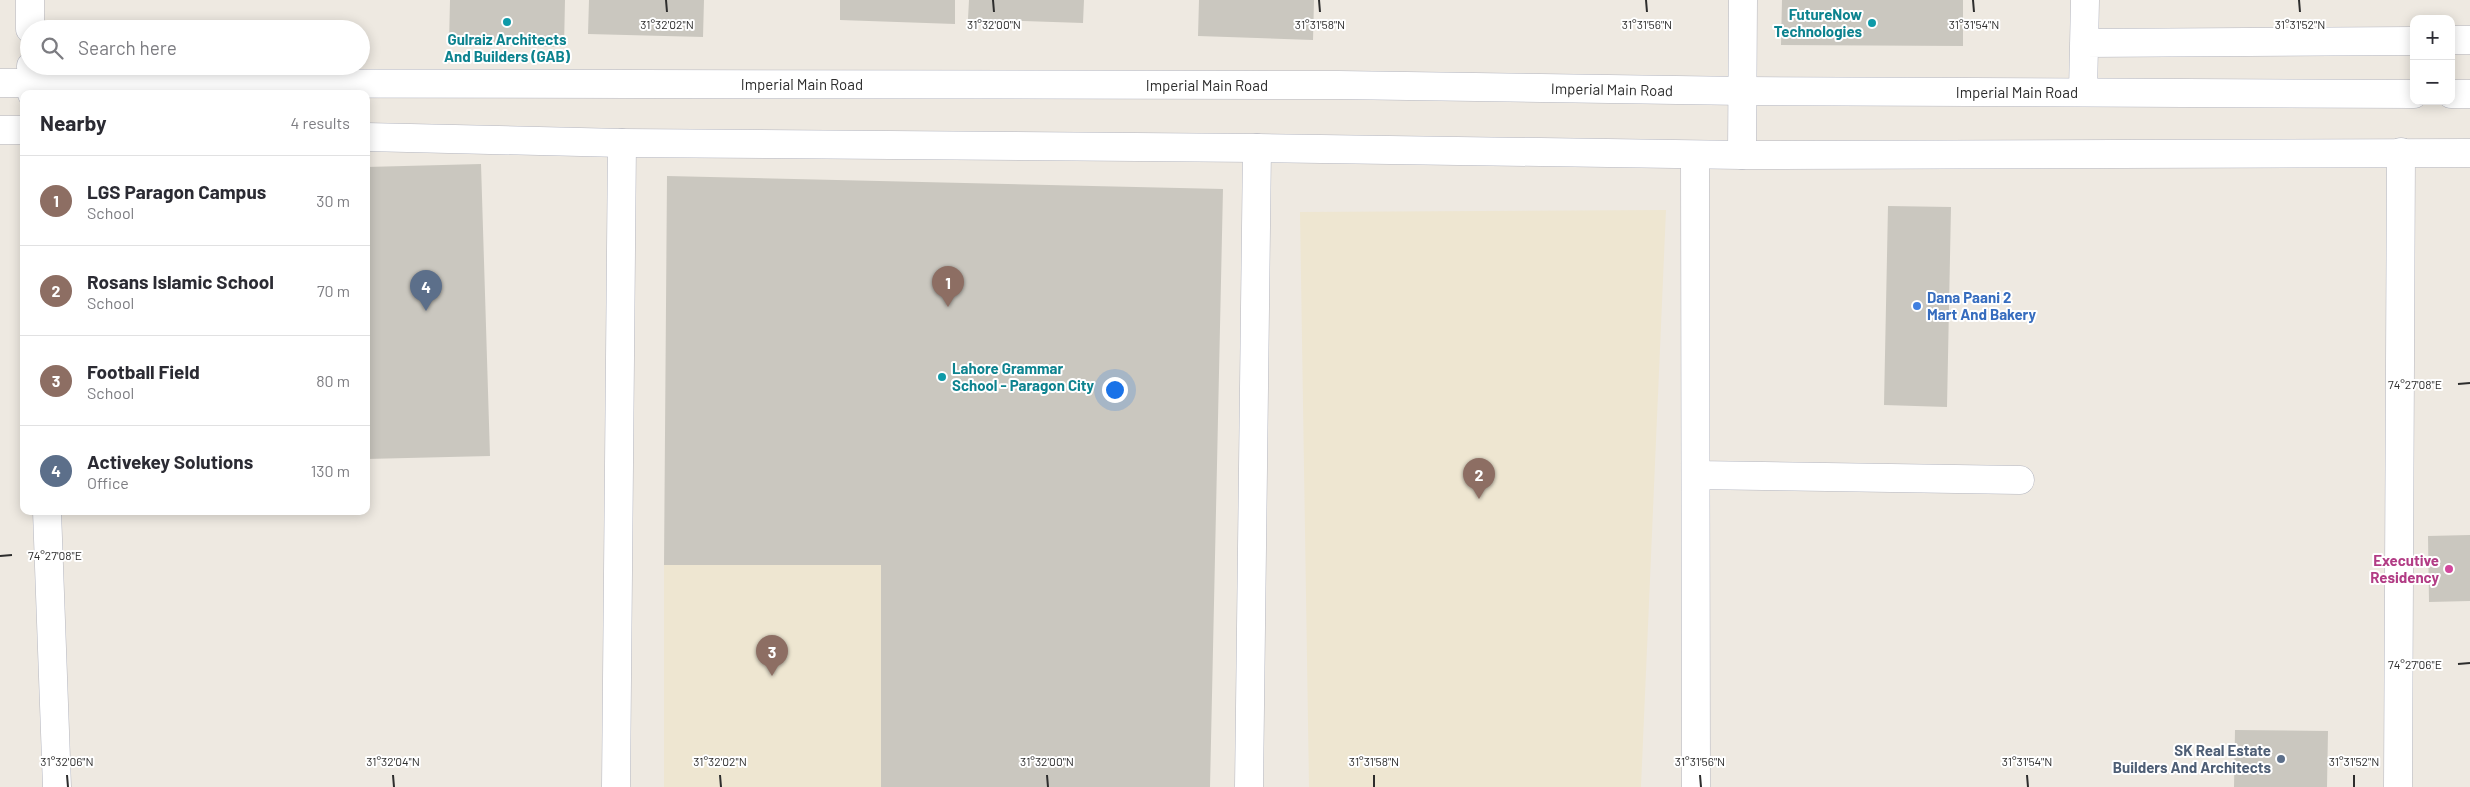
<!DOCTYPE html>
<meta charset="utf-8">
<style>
body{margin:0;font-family:Barlow,sans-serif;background:#f2f2f3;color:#2b2b33}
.controls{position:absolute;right:15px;top:15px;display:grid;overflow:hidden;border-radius:10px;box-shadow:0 2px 12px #0003}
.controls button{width:45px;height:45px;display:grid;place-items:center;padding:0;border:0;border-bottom:1px solid #e1e1e2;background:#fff;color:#2b2b33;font:25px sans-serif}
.you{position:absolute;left:1114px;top:389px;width:18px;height:18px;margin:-12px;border:4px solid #fff;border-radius:50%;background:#1a73e8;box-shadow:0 0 0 8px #1a73e833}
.badge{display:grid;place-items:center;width:32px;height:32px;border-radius:50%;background:#4960f2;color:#fff;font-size:16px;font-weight:700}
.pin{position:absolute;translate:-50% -41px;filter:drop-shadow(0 1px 2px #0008)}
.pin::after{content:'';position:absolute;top:26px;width:18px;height:15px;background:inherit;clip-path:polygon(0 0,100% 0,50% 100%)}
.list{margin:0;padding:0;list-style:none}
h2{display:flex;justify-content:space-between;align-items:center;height:65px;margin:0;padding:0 20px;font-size:21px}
h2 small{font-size:16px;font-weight:400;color:#7c7c81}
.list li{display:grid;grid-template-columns:32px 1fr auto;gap:15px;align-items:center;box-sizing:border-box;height:90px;padding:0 20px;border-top:1px solid #e1e1e2}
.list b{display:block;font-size:19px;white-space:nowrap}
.list p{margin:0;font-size:16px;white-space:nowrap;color:#7c7c81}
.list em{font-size:16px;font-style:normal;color:#7c7c81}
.icon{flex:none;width:28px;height:28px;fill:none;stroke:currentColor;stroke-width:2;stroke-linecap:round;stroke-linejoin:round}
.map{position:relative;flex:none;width:2470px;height:787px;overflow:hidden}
.search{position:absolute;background:#fff;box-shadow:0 2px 12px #0003;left:20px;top:20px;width:350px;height:55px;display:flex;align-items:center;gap:12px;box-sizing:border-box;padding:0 18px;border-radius:28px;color:#7c7c81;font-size:19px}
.panel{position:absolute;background:#fff;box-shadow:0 2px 12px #0003;left:20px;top:90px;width:350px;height:425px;border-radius:10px}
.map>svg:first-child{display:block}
.education{fill:#eee6d1}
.building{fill:#cac7bf}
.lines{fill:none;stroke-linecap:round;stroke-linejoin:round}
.street-casing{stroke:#b4b6c0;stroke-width:29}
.secondary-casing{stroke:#b4b6c0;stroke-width:29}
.street{stroke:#fff;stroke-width:28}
.secondary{stroke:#fff;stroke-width:28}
.ticks{fill:none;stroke:#2d2d2d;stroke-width:2}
.culture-dot{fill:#0f9aa8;stroke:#fff;stroke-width:2}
.shop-dot{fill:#3f7fe0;stroke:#fff;stroke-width:2}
.hotel-dot{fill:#d1479c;stroke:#fff;stroke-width:2}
.service-dot{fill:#5c6f8a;stroke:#fff;stroke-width:2}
.labels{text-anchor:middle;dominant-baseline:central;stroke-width:4;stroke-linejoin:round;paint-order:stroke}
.culture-label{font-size:15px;font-weight:bold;fill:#0d838f;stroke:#fff;text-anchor:end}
.street-label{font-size:15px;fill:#2d2d2d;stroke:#fff}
.shop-label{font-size:15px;font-weight:bold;fill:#366cbe;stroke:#fff;text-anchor:start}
.hotel-label{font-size:15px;font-weight:bold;fill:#b23c85;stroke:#fff;text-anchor:end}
.service-label{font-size:15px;font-weight:bold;fill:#4e5e75;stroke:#fff;text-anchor:end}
.ticks-label{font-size:12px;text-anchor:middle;fill:#2d2d2d;stroke:#fff;stroke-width:4;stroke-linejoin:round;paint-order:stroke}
</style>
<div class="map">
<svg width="2470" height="787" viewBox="0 0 2470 787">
<rect width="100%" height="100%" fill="#eee9e1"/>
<!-- education -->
<path class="education" d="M1666,210L1641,787H1309L1300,212Z
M664,565H881V787H664Z"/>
<!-- building -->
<path class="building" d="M450,0H565L564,47L449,44Z
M589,0H704L703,37L588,34Z
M840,0H955V24L840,20Z
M969,0H1084L1083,23L968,19Z
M1199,0H1314L1313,40L1198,36Z
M1782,0H1963V46L1781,45Z
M481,164L490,456L366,459V167Z
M667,176L1223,189L1210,787H881V565H664Z
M1888,206L1951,207L1947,407L1884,405Z
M2470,535V601L2429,602L2428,536Z
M2235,730L2328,731L2327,787H2234Z"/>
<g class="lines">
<defs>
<path id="street" d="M30,0V29
M2451,40H2470
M2084,43L2414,41
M31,66L32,94
M2083,92L2085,0
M1695,155L1696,787
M1742,155L1743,0
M1696,475L2020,480
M47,511L57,787
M616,787L622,143
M1249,787L1257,148
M2398,787L2401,152"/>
<path id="secondary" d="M0,83L1339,85L1744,91L2414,94
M2451,94H2470
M0,130H24
M366,137L622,143L1257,148L1742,155L2470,153"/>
</defs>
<!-- street casing -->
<use href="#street" class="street-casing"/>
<!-- secondary casing -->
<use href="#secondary" class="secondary-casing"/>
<!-- street -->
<use href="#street" class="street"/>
<!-- secondary -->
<use href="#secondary" class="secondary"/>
</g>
<!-- ticks -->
<path class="ticks" d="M666,0L667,12M993,0L994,12M1319,0L1320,12M1646,0L1647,12M1973,0L1974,12M2299,0L2300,12M2458,384L2470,383M0,556L12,555M2458,664L2470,663M67,775L68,787M393,775L394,787M720,775L721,787M1047,775L1048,787M1374,775V787M1700,775L1701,787M2027,775L2028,787M2354,775V787"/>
<!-- markers -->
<g class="culture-dot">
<circle cx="507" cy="22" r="5"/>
<circle cx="1872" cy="23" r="5"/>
<circle cx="942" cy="377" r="5"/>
</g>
<circle class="shop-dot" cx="1917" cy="306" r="5"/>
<circle class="hotel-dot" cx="2449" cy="569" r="5"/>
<circle class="service-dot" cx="2281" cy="759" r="5"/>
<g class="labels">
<!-- culture labels -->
<g class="culture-label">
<text x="1862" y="14">FutureNow<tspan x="1862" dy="17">Technologies</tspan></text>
<text x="507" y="39" text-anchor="middle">Gulraiz Architects<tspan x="507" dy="17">And Builders (GAB)</tspan></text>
<text x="952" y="368" text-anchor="start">Lahore Grammar<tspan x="952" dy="17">School - Paragon City</tspan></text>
</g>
<!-- street labels -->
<g class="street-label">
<text x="802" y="84">Imperial Main Road</text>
<text x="1207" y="85">Imperial Main Road</text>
<text transform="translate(1612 89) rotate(1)">Imperial Main Road</text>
<text x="2017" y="92">Imperial Main Road</text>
</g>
<!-- shop labels -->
<g class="shop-label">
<text x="1927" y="297">Dana Paani 2<tspan x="1927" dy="17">Mart And Bakery</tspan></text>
</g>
<!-- hotel labels -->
<g class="hotel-label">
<text x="2439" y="560">Executive<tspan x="2439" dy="17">Residency</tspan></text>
</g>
<!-- service labels -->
<g class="service-label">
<text x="2271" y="750">SK Real Estate<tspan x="2271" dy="17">Builders And Architects</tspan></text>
</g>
</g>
<g class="ticks-label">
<text x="667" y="29">31°32'02"N</text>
<text x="994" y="29">31°32'00"N</text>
<text x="1320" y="29">31°31'58"N</text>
<text x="1647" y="29">31°31'56"N</text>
<text x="1974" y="29">31°31'54"N</text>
<text x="2300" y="29">31°31'52"N</text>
<text x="2415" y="389">74°27'08"E</text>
<text x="55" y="560">74°27'08"E</text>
<text x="2415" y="669">74°27'06"E</text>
<text x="67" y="766">31°32'06"N</text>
<text x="393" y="766">31°32'04"N</text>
<text x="720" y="766">31°32'02"N</text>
<text x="1047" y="766">31°32'00"N</text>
<text x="1374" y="766">31°31'58"N</text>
<text x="1700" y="766">31°31'56"N</text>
<text x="2027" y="766">31°31'54"N</text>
<text x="2354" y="766">31°31'52"N</text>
</g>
</svg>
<div class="controls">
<button>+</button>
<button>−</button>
</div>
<div class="you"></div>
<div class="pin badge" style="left:948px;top:307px;background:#8d6e63">1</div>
<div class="pin badge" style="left:1479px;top:499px;background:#8d6e63">2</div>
<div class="pin badge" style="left:772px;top:676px;background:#8d6e63">3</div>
<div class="pin badge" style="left:426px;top:311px;background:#5c6f8a">4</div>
<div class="search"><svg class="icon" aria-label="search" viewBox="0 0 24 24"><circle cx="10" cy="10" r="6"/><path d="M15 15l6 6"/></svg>Search here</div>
<section class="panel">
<h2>Nearby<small>4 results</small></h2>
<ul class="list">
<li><span class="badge" style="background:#8d6e63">1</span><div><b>LGS Paragon Campus</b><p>School</p></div><em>30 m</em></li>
<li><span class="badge" style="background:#8d6e63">2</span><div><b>Rosans Islamic School</b><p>School</p></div><em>70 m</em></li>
<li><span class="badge" style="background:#8d6e63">3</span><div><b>Football Field</b><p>School</p></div><em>80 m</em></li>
<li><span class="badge" style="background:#5c6f8a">4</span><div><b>Activekey Solutions</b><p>Office</p></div><em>130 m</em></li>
</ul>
</section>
</div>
